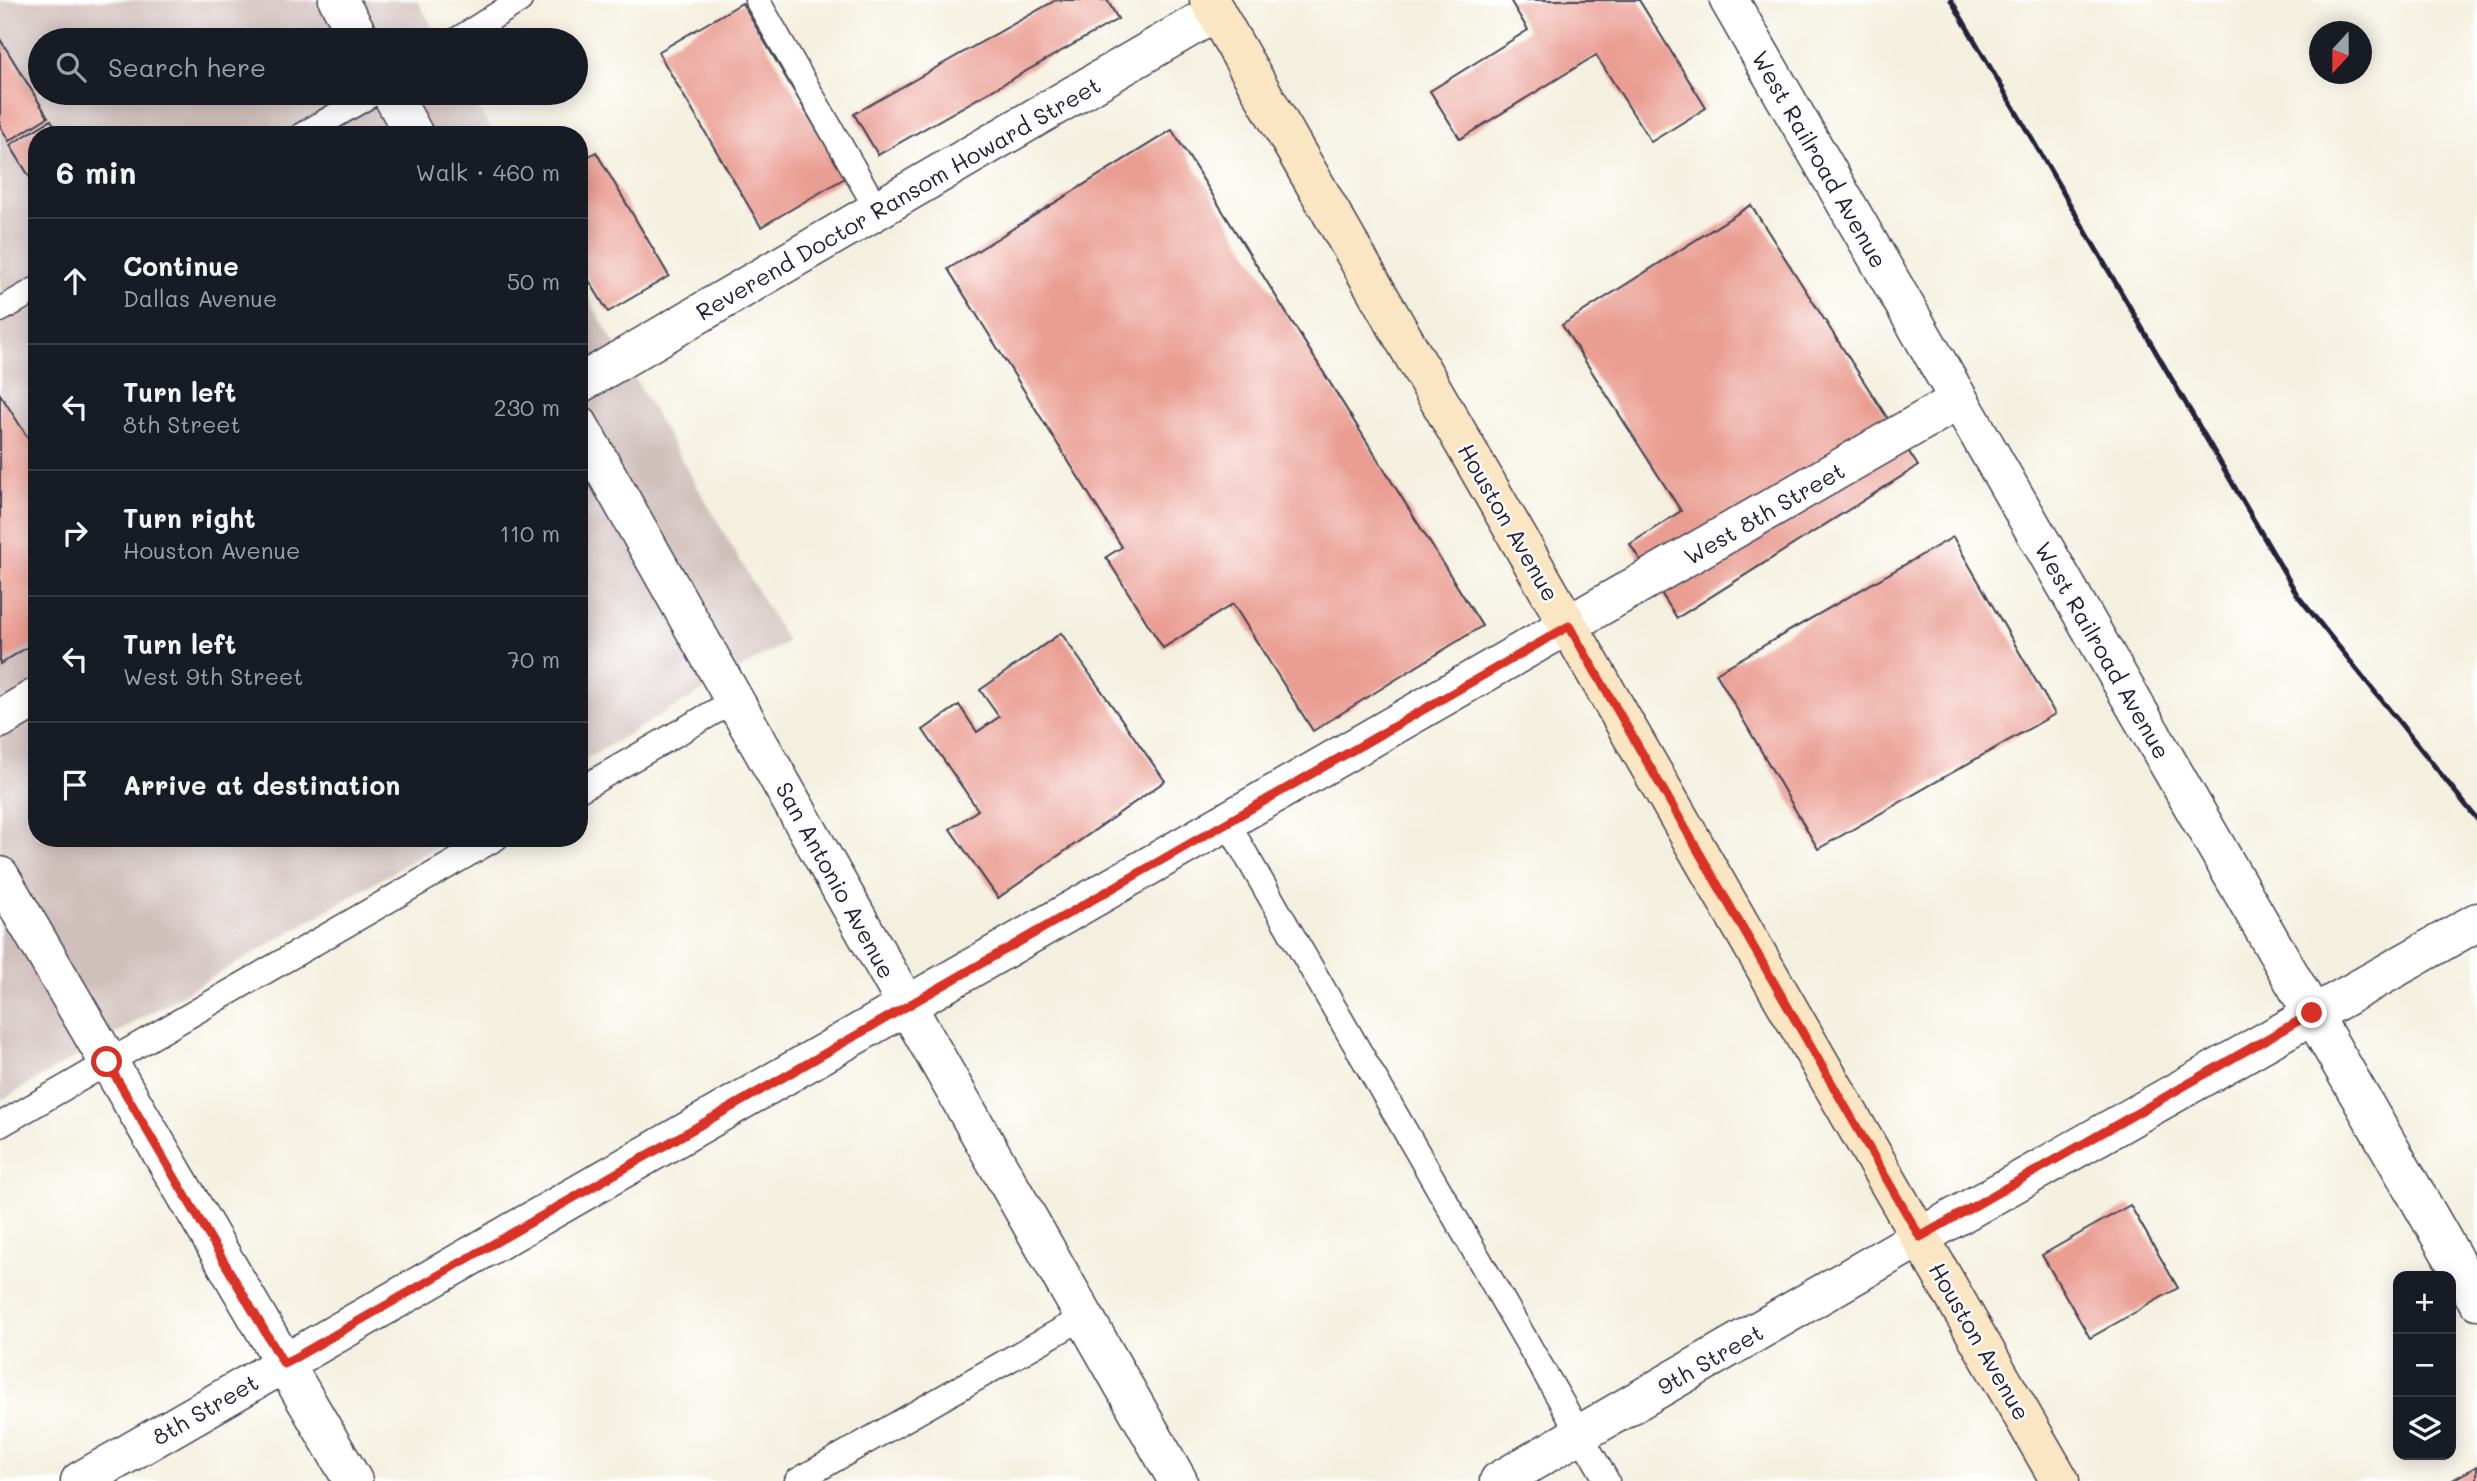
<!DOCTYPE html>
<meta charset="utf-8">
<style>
body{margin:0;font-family:Mali,sans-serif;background:#20242c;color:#f1f3f6}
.controls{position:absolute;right:21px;bottom:21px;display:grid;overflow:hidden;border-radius:14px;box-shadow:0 4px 18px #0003}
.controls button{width:63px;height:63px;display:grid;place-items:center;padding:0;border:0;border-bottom:2px solid #363941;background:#171b24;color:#f1f3f6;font:35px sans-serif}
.compass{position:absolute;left:2309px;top:21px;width:63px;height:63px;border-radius:50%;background:#171b24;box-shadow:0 4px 18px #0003;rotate:201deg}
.stop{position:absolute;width:21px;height:21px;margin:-16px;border:5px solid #d93025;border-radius:50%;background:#fff}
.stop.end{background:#d93025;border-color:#fff;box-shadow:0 2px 7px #0008}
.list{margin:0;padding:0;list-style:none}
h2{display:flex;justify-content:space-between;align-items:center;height:91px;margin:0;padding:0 28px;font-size:30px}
h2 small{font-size:23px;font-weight:400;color:#9ea1a6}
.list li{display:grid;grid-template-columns:46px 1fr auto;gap:21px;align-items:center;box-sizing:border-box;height:126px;padding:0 28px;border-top:2px solid #363941}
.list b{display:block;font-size:26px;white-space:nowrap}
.list p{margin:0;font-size:23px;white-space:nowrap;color:#9ea1a6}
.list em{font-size:23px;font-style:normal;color:#9ea1a6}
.icon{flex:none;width:38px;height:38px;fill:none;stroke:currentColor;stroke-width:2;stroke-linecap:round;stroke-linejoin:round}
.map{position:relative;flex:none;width:2477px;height:1481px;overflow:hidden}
.search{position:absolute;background:#171b24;box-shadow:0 4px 18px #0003;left:28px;top:28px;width:560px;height:77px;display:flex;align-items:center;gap:18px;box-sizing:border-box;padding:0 24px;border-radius:38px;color:#9ea1a6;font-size:26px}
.panel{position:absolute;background:#171b24;box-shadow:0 4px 18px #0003;left:28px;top:126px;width:560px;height:721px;border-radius:28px}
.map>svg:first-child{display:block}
.industrial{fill:#d0c0bc}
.building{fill:#ea9d92}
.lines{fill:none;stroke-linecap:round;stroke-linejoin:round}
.service-casing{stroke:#424154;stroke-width:27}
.minor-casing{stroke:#424154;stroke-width:41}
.tertiary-casing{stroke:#424154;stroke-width:41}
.secondary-casing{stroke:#424154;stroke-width:41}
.service{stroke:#fff;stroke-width:24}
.minor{stroke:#fff;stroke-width:38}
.tertiary{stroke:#fff;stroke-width:38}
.secondary{stroke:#fbe6c3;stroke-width:38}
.rail{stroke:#22223b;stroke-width:5}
.route{stroke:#d93025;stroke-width:9}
.labels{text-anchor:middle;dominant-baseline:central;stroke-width:5;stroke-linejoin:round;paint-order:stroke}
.street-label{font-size:23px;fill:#22223b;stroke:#fff}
</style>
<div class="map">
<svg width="2477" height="1481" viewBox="0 0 2477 1481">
<rect width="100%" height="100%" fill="#fff"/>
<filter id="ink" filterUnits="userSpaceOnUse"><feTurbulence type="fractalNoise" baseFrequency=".0143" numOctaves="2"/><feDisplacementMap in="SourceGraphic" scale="14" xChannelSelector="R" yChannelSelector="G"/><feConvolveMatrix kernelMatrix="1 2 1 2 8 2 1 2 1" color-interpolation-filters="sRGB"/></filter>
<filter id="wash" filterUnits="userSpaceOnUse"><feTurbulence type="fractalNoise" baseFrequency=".00686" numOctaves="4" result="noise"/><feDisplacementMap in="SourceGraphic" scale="28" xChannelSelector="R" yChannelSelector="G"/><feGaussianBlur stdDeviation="1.57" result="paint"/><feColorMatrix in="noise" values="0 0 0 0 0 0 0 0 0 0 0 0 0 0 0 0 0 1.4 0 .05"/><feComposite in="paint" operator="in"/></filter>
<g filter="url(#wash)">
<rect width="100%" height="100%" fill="#f4f0df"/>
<!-- industrial -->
<path class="industrial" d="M0,0H417L440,40H40V93H470L494,135H37V838H451L0,1101Z
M579,282L787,642L579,763Z"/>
<g id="blocks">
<!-- building -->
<path class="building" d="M1056,0H1107L1118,19L878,155L854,114Z
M1510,0H1639L1706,108L1651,142L1596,55L1460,139L1430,91L1528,30Z
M742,3L845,178L761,227L658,52Z
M0,39L48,117L9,141L0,126Z
M51,120L60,135H37V189L10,145Z
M1172,130L1482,626L1313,731L1233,604L1163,648L1106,557L1122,547L948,269Z
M596,152L669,276L608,312L579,264V162Z
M1751,205L1918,466L1677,618L1630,544L1681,511L1562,325Z
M0,394L37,452V641L0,664Z
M1953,537L2055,714L1818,849L1716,673Z
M1061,633L1165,781L998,898L950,829L978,810L923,730L959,705L977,732L999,717L980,690Z
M2130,1205L2178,1288L2090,1338L2042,1255Z
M2477,1466V1481H2451Z"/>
</g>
</g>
<g filter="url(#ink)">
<use href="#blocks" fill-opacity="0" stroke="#424154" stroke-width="2"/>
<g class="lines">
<defs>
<path id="service" d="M757,0L878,211
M457,40L520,0
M302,135L374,93
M0,310L37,289
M579,790L735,700
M1227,822L1607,1481
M0,1125L496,838
M797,1481L1084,1317"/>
<path id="minor" d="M338,0L361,40
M1729,0L2477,1300
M391,93L414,135
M579,425L907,1006L1178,1481
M0,876L353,1481
M80,1481L1959,400
M1499,1481L1920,1237L2477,922"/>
<path id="tertiary" d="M579,384L1216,12
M0,719L37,697"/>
<path id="secondary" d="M1209,0L2060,1481"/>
</defs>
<!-- service casing -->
<use href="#service" class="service-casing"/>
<!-- minor casing -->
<use href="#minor" class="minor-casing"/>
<!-- tertiary casing -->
<use href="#tertiary" class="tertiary-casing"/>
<!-- secondary casing -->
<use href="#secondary" class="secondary-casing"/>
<!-- service -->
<use href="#service" class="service"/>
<!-- minor -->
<use href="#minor" class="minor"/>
<!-- tertiary -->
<use href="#tertiary" class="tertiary"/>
<!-- secondary -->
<use href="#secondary" class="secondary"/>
<!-- rail -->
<path class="rail" d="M1951,0L2298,596L2477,819"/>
</g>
</g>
<g class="lines" filter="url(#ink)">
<!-- route -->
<path class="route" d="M107,1062L284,1364L1569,626L1920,1237L2312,1013"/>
</g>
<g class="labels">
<!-- street labels -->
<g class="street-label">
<text transform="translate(1820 159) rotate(60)">West Railroad Avenue</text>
<text transform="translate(898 198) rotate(-30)">Reverend Doctor Ransom Howard Street</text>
<text transform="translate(1764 513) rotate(-30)">West 8th Street</text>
<text transform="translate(1509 522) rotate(60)">Houston Avenue</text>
<text transform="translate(2103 650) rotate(60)">West Railroad Avenue</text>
<text transform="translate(836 880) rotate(61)">San Antonio Avenue</text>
<text transform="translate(1980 1341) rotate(60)">Houston Avenue</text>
<text transform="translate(1710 1359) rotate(-30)">9th Street</text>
<text transform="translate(205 1409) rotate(-30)">8th Street</text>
</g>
</g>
</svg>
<div class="controls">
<button>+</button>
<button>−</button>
<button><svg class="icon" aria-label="layers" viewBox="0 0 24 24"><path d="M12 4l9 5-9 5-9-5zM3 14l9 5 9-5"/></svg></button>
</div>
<svg class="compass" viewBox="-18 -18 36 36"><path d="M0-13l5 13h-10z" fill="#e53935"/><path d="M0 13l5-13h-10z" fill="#9ea1a6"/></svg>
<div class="stop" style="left:107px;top:1062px"></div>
<div class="stop end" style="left:2312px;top:1013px"></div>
<div class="search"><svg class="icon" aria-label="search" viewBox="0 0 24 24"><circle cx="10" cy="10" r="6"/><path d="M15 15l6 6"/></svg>Search here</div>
<section class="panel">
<h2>6 min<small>Walk · 460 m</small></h2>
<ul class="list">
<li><svg class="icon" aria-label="ahead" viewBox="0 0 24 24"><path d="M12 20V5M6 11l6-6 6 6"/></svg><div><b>Continue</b><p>Dallas Avenue</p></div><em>50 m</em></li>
<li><svg class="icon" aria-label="left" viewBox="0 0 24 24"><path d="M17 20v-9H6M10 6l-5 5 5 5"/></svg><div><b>Turn left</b><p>8th Street</p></div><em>230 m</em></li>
<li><svg class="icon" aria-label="right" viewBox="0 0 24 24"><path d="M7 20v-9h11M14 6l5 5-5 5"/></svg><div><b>Turn right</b><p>Houston Avenue</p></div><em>110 m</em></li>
<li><svg class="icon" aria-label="left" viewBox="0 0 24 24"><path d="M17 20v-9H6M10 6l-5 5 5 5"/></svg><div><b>Turn left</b><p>West 9th Street</p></div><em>70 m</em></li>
<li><svg class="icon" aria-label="arrive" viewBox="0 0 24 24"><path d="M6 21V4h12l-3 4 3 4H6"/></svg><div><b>Arrive at destination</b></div></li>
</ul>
</section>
</div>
